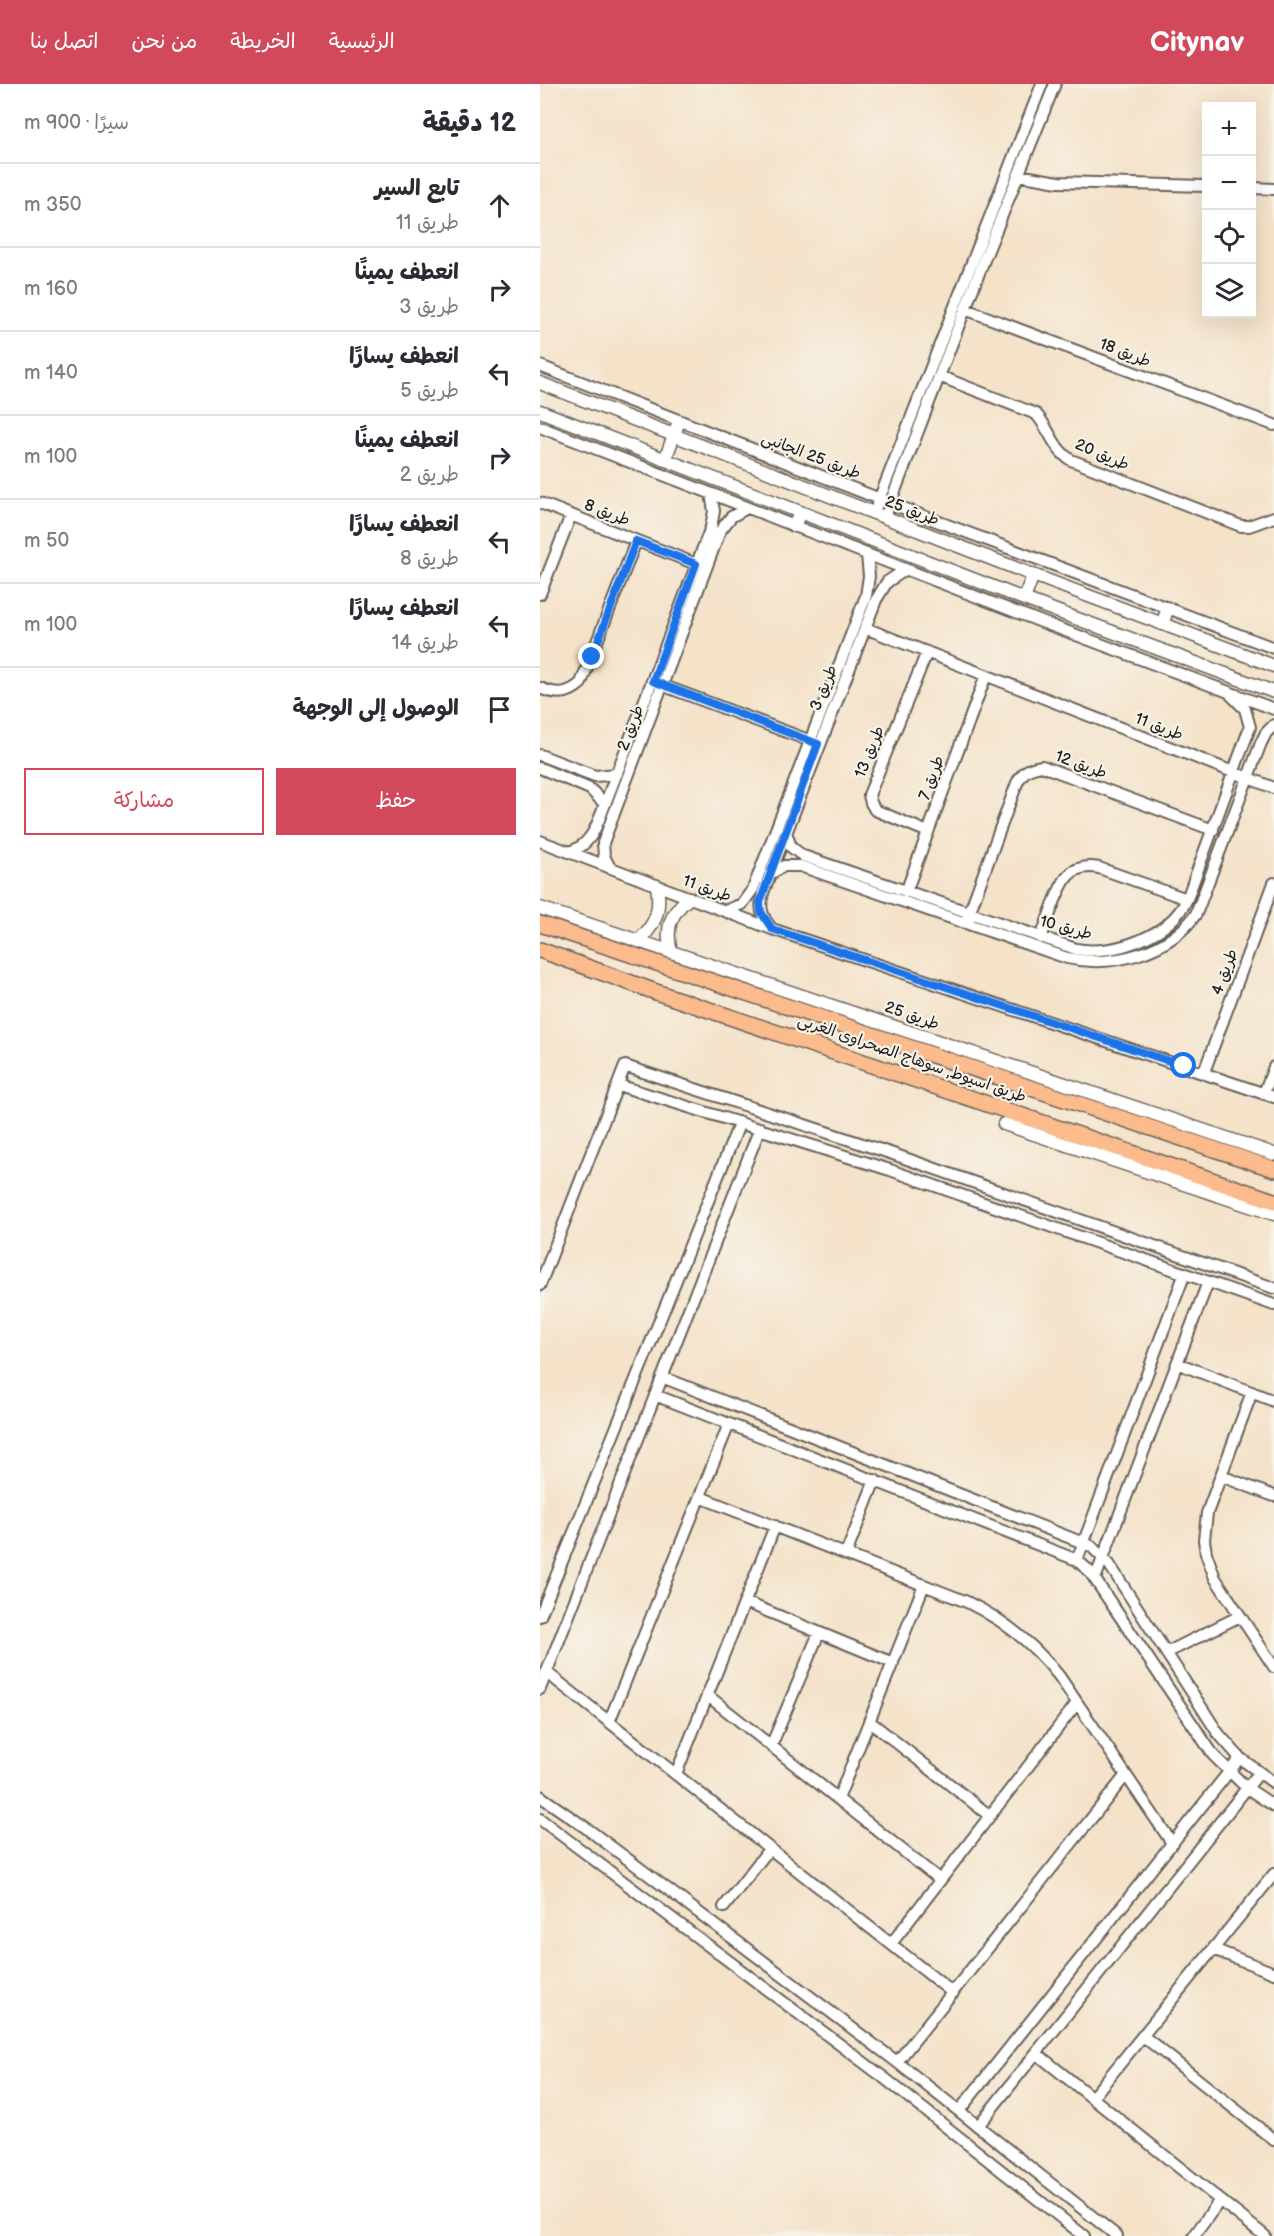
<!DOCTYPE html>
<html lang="ar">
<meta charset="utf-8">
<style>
body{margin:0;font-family:"Balsamiq Sans","Playpen Sans Arabic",sans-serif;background:#f2f2f3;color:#2b2b33;direction:rtl}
.controls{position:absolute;right:18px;top:18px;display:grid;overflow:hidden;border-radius:0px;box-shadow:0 6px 24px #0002}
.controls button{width:54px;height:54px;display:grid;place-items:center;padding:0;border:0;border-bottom:2px solid #e1e1e2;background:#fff;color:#2b2b33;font:30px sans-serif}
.stop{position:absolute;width:18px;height:18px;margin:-14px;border:4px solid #1a73e8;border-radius:50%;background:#fff}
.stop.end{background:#1a73e8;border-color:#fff;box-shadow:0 2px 6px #0008}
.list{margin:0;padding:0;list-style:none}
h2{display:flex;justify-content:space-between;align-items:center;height:78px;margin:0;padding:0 24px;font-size:26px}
h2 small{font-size:20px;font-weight:400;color:#7c7c81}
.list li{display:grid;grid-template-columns:39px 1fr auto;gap:18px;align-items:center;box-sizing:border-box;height:84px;padding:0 24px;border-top:2px solid #e1e1e2}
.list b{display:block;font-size:22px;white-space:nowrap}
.list p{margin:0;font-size:20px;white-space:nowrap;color:#7c7c81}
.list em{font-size:20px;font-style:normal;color:#7c7c81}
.actions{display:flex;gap:12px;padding:18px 24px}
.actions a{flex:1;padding:14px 0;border:2px solid #d1495b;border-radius:0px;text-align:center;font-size:21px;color:#d1495b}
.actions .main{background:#d1495b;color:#fff}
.icon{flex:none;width:33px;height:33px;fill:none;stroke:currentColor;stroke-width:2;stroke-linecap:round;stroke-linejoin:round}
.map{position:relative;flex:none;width:734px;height:2152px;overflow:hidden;direction:ltr}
header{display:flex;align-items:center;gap:36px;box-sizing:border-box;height:84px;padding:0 30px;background:#d1495b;color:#fff}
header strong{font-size:28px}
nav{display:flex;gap:33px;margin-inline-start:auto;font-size:21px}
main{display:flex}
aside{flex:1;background:#fff}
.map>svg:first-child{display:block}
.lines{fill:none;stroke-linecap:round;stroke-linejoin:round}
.minor-casing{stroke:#686159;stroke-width:14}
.tertiary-casing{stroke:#686159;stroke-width:15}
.primary-casing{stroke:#686159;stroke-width:18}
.minor{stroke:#fff;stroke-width:10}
.tertiary{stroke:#fff;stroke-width:12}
.primary{stroke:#fbbb8d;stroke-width:15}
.route{stroke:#1a73e8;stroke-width:8}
.labels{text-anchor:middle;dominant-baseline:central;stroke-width:4.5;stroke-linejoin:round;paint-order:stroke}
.street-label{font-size:16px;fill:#1c1c1c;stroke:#f7f3e8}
</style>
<header>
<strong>Citynav</strong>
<nav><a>الرئيسية</a><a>الخريطة</a><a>من نحن</a><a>اتصل بنا</a></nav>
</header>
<main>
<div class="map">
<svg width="734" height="2152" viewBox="0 0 734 2152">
<rect width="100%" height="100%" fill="#f7f3e8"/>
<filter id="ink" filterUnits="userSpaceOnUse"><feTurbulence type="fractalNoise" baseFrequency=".0167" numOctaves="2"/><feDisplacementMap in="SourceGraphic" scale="12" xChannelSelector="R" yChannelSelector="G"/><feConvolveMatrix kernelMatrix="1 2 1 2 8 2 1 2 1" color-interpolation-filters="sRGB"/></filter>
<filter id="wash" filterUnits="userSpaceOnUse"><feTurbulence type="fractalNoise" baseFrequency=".008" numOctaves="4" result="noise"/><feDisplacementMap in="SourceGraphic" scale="24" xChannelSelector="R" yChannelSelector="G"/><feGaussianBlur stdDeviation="1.35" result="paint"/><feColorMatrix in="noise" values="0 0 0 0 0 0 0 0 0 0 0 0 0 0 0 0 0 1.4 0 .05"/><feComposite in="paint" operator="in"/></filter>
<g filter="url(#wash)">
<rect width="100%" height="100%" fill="#f4e2c9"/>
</g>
<g filter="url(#ink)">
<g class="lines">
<defs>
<path id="minor" d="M478,91L518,98L666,102
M712,104L734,105
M425,225L734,341
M0,282L386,433L734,564
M399,292L496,330C510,345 513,365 531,376L701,442H709L734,433
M0,343L499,537L734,625
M0,419L156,480
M337,421L502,0
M348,425L444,176L515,0
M0,510L31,431
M325,544L734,704
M387,568L329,711L331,719L335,726L388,748
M119,600L276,659
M0,604C16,611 28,611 41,599L96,457
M0,671L55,692L77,690
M0,684L50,705L65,720
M246,748L251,763L263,772L536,865C574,872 630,852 647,815L710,643L705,625L691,611
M0,757L232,845L734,1013
M29,768C52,761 57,741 65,720L171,443L174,427L171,410
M70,784L64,772L63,759L180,447L191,433L207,424
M230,790L244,782H260L527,874C572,884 629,869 656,830L721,659L726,649L734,641
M366,808L446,591
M185,827L202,820L213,805L326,512L329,492L327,471
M427,835L477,699C483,687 489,684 502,682L673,746
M231,844C222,833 219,824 223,809L336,516L347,498L365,486
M501,854C507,838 518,803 528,792C536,783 548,782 559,784L647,815
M664,988L734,799
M78,1001L350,1086L734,1221
M724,1009L734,983
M0,1201L85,982L353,1070L734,1204
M637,1279L734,1317
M122,1293L551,1462L569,1480L678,1649L700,1674L734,1699
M712,1308L667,1429L664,1456L666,1469L675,1494L734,1583
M115,1311L537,1476L550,1488L674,1672L707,1704L734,1722
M681,1392L734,1412
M160,1413L427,1518C464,1536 494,1560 519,1592L632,1759
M306,1470L335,1396
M537,1476L645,1189
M555,1495L668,1198
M205,1518L353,1579
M0,1532L200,1038
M626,1569L700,1532
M6,1588L413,1909
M0,1605L220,1044
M167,1611L400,1796
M329,1637L450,1732
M69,1638L189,1340
M231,1662L279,1549
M136,1690L235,1442
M0,1712L49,1746L357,1978L577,2152
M298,1715L384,1501
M0,1735L343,1993L544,2152
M184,1823L230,1764
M351,1860L537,1619
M673,1865L734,1889
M603,1952L734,2056
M496,1969L725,2152
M357,1978L586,1691
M552,2014L734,1790
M419,2027L700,1674
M438,2042L719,1689
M654,2152L680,2116"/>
<path id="tertiary" d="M0,299L493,491L734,582
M0,327L484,515L734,608
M125,376L139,337
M254,442L260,429
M484,515L493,491
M622,540L628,524
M0,824L734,1070
M98,857C116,841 121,826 117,802
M131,868C125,845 130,829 149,814
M464,1040L734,1130"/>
<path id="primary" d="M0,840L734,1085
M0,866L116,908L734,1117"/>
</defs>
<!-- minor casing -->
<use href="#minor" class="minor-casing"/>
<!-- tertiary casing -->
<use href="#tertiary" class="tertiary-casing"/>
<!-- primary casing -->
<use href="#primary" class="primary-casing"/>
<!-- minor -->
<use href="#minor" class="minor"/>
<!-- tertiary -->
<use href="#tertiary" class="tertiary"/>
<!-- primary -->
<use href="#primary" class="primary"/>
</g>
</g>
<g class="lines" filter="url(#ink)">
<!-- route -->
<path class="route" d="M52,573L96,457L156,480L113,597L278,660L220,818L221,828L232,845L644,982"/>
</g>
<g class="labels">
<!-- street labels -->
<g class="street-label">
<text transform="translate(585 269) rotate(21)">طريق 18</text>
<text transform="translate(562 371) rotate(23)">طريق 20</text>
<text transform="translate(271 372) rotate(21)">طريق 25 الجانبى</text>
<text transform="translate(372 427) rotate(21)">طريق 25</text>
<text transform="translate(67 429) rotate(21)">طريق 8</text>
<text transform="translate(284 604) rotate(-68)">طريق 3</text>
<text transform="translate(619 643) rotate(21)">طريق 11</text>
<text transform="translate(91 644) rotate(-69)">طريق 2</text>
<text transform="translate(330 668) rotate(-68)">طريق 13</text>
<text transform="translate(541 681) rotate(20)">طريق 12</text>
<text transform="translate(392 694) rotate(-70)">طريق 7</text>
<text transform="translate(167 805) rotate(20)">طريق 11</text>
<text transform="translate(526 844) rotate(15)">طريق 10</text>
<text transform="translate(685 888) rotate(-70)">طريق 4</text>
<text transform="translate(372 932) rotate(19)">طريق 25</text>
<text transform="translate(372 975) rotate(19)">طريق اسيوط, سوهاج الصحراوى الغربى</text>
</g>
</g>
</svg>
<div class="controls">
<button>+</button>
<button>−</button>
<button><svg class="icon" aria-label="locate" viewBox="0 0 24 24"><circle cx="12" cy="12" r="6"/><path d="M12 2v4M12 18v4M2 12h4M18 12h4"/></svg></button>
<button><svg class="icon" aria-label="layers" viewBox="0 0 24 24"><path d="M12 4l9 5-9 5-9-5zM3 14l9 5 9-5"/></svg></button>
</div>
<div class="stop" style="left:644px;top:982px"></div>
<div class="stop end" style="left:52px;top:573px"></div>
</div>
<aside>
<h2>12 دقيقة<small>سيرًا · 900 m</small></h2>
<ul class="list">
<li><svg class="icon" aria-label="ahead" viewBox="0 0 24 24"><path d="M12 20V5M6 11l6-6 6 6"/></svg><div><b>تابع السير</b><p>طريق 11</p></div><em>350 m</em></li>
<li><svg class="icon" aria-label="right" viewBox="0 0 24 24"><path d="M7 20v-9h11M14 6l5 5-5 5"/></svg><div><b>انعطف يمينًا</b><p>طريق 3</p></div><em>160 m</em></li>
<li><svg class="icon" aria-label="left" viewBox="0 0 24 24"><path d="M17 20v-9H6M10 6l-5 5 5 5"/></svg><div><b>انعطف يسارًا</b><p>طريق 5</p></div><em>140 m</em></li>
<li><svg class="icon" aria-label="right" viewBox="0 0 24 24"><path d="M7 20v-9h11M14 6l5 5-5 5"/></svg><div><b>انعطف يمينًا</b><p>طريق 2</p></div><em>100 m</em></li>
<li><svg class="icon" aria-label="left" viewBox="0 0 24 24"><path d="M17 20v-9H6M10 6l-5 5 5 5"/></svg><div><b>انعطف يسارًا</b><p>طريق 8</p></div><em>50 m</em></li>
<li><svg class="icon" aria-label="left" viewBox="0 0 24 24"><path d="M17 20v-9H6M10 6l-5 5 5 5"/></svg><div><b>انعطف يسارًا</b><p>طريق 14</p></div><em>100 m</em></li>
<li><svg class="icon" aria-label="arrive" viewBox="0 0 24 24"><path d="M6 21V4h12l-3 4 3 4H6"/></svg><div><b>الوصول إلى الوجهة</b></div></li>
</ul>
<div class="actions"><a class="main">حفظ</a><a>مشاركة</a></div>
</aside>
</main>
